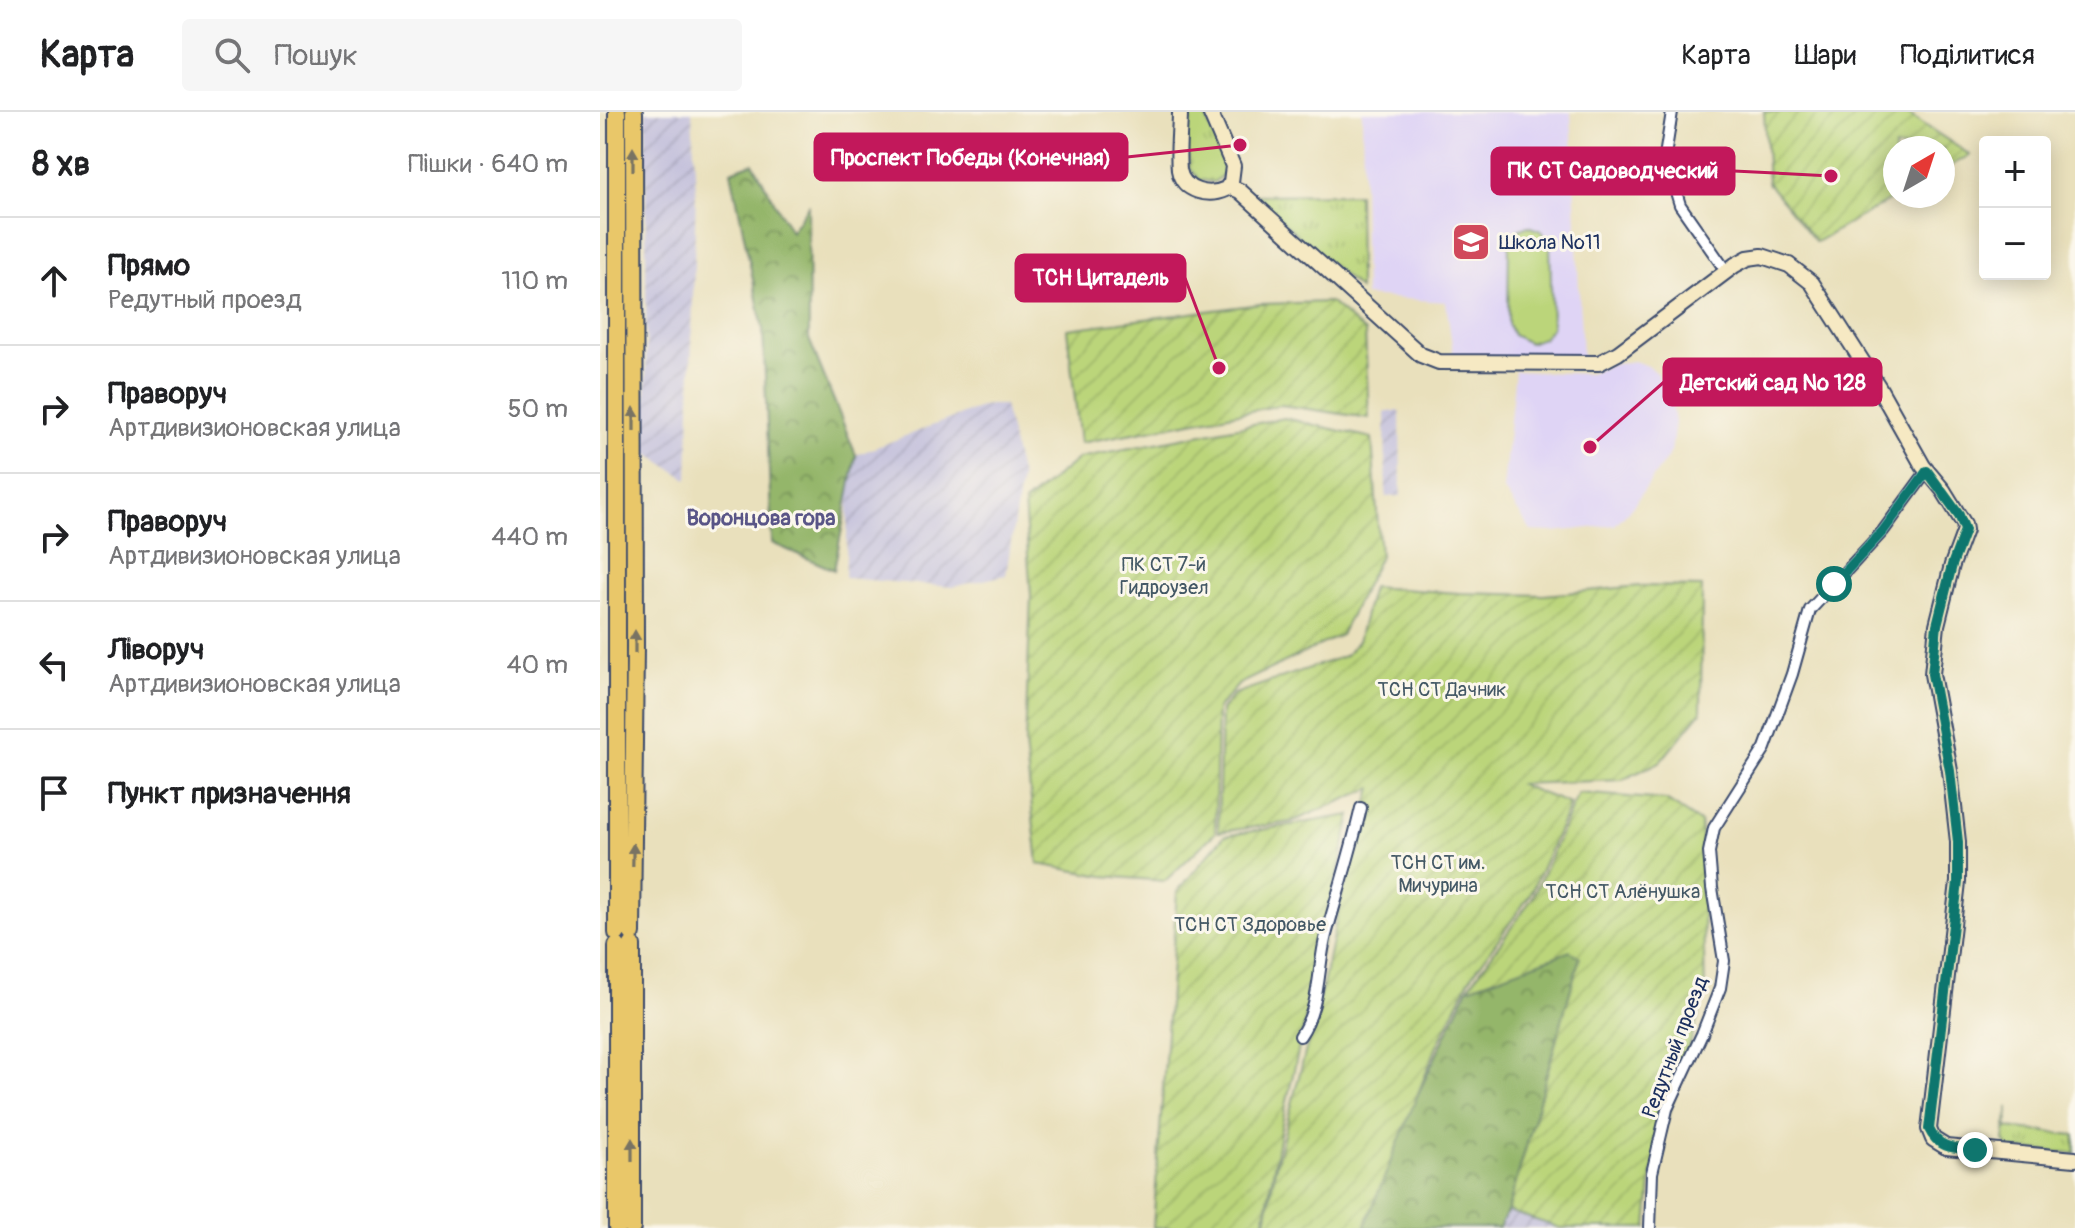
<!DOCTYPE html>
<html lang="uk">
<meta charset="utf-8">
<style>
body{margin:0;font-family:Pangolin,sans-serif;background:#f6f6f6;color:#202124}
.controls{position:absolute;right:24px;top:24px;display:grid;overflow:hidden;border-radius:8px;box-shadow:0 4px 20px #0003}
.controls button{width:72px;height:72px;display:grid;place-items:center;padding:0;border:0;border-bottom:2px solid #e0e0e0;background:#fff;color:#202124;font:40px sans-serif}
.compass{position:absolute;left:1283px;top:24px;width:72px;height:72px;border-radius:50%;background:#fff;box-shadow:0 4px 20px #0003;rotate:39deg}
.stop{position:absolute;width:24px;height:24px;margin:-18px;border:6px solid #0f766e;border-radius:50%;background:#fff}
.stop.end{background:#0f766e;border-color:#fff;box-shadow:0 2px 8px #0008}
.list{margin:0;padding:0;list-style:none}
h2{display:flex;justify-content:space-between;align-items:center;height:104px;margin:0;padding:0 32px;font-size:34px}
h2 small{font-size:26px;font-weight:400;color:#757577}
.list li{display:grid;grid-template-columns:52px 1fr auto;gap:24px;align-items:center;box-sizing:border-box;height:128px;padding:0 32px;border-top:2px solid #e0e0e0}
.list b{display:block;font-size:30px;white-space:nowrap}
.list p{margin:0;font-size:26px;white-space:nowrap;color:#757577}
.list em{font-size:26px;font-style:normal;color:#757577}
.icon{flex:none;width:44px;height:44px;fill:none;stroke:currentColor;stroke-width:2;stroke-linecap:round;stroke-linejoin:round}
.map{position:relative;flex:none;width:1475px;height:1116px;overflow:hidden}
header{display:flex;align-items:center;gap:48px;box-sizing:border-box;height:112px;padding:0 40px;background:#fff;border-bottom:2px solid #e0e0e0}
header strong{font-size:38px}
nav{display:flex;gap:44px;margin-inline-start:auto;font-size:28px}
.search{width:560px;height:72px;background:#f6f6f6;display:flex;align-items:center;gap:20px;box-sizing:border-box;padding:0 28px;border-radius:8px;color:#757577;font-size:30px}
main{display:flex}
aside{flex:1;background:#fff}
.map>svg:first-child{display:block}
.built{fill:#dfd4f5}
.industrial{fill:url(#industrial-furrows)}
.grass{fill:url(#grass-tufts);stroke:#6b826c;stroke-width:2}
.forest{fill:url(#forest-crowns);stroke:#587264;stroke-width:2}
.garden{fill:url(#garden-furrows);stroke:#6b826c;stroke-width:2}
.pitch{fill:#bbd57a;stroke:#6b826c;stroke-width:2}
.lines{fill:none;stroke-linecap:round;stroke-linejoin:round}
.street-casing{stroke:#3a4a6c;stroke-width:14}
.secondary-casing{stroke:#3a4a6c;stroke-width:18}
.primary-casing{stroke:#3a4a6c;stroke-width:20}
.street{stroke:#fff;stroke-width:10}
.secondary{stroke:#f6e9c3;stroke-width:14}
.primary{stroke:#e9c769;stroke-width:16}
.oneway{fill:#787363}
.route{stroke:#0f766e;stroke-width:10}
.labels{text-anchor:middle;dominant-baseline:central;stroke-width:6;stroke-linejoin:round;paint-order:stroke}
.poi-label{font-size:20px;fill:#1b2f5e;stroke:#fbf7ec;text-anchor:start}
.park-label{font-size:20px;fill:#435865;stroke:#fbf7ec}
.street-label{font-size:20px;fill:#1b2f5e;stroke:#fbf7ec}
.neighbourhood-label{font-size:22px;font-weight:bold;fill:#595587;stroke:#fbf7ec}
.leader{fill:none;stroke:#c2185b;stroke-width:3}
.callout-dot{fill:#c2185b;stroke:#fbf7ec;stroke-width:3}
.callout{fill:#c2185b;stroke:#c2185b;stroke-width:3}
.callout-label{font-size:22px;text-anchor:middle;font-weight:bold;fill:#fff}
</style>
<header>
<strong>Карта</strong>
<div class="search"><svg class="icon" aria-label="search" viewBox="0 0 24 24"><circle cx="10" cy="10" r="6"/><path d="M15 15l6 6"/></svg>Пошук</div>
<nav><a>Карта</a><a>Шари</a><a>Поділитися</a></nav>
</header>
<main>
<aside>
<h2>8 хв<small>Пішки · 640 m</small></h2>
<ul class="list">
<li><svg class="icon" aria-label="ahead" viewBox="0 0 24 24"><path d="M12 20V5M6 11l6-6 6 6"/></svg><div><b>Прямо</b><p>Редутный проезд</p></div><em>110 m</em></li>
<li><svg class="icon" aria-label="right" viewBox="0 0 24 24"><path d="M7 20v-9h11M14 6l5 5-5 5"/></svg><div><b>Праворуч</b><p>Артдивизионовская улица</p></div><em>50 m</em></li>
<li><svg class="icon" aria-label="right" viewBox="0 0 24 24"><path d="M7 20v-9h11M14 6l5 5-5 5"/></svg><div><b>Праворуч</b><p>Артдивизионовская улица</p></div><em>440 m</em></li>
<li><svg class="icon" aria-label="left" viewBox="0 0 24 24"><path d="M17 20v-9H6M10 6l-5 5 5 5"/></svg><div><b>Ліворуч</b><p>Артдивизионовская улица</p></div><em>40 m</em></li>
<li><svg class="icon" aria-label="arrive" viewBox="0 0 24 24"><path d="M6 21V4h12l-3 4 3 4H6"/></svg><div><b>Пункт призначення</b></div></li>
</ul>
</aside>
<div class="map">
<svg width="1475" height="1116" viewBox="0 0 1475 1116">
<defs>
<pattern id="industrial-furrows" width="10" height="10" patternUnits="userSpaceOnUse" patternTransform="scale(2)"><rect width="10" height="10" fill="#c3c0db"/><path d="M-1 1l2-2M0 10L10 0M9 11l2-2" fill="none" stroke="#a7a5be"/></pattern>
<pattern id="grass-tufts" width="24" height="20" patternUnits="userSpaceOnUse" patternTransform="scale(2)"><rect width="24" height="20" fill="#bbd57a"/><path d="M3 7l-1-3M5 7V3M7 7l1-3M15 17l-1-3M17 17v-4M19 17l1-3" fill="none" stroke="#a0b76c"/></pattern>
<pattern id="forest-crowns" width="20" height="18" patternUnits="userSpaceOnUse" patternTransform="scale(2)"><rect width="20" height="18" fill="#94b66a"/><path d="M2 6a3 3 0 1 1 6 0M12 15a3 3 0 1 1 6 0" fill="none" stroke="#78945a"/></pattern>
<pattern id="garden-furrows" width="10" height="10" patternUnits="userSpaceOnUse" patternTransform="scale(2)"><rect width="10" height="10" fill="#bbd57a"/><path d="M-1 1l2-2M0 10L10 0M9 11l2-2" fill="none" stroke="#a0b76c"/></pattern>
</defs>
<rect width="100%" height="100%" fill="#fbf7ec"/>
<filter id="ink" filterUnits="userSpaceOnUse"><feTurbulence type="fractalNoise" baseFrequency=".0125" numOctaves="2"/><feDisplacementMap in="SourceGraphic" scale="16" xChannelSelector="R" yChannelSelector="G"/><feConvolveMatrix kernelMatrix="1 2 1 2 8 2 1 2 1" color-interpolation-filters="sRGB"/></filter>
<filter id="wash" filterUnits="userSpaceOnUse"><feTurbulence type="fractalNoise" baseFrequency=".006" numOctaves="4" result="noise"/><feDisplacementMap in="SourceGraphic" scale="32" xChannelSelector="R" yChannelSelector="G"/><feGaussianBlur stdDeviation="1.8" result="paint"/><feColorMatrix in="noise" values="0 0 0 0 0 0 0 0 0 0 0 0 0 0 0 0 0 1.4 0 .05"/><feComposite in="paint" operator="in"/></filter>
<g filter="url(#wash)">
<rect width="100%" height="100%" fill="#e9e0bc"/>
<!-- built -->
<path class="built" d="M762,0H971L982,245L854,247L846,190L765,184Z
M1034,249L1048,254L1057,262L1071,287L1075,310L1071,340L1033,394L1015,413L954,420L931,419L903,377L915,259L990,262L1009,253Z"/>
<!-- industrial -->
<path class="industrial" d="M46,0H92L96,79L88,368L46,340Z
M386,293H404L421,365L406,463L352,475L245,466L249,381L256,343Z
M785,299H800L801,384L786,385Z
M908,1099L960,1116H899Z"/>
<!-- grass -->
<path class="grass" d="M586,0H604L626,55L625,61L614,70L599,68L589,55Z
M758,82L759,177L652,83Z
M1409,995L1407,1016L1475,1023V1041L1409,1037L1404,1028Z"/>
<!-- forest -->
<path class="forest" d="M153,51L191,120L208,94L209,227L256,343L234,458L172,431L163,217L131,59Z
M970,839L980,845L908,1098L899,1116H764L808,1003L868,876Z"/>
<!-- garden -->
<path class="garden" d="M1164,0H1305L1370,43L1343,58V36H1295V84H1297L1216,130L1168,71Z
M730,190L765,220L769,306L681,293L480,331L467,217L660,192Z
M684,306L772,326L780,444L741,523L639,572L617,597L615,721L565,769L503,764L438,752L425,633L431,483L424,391L479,346Z
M1040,474L1102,475L1101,600L1060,650L1022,668L918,672L970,692L930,783L869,868L837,934L764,1116H665L675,1057L724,868L743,775L772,676L691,710L618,720L621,598L634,582L745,544L758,529L772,475L859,481L944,483Z
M978,681L1066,688L1101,711L1105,881L1052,1061L1047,1116H960L908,1099L980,845L970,839L868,876L933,785Z
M751,703L681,1016L663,1116H553L577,780L624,724Z"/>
<!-- pitch -->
<path class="pitch" d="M928,114L941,119L950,130L952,215L943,226L929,231L913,223L908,212L909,129L918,118Z"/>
</g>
<g filter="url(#ink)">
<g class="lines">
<defs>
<path id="street" d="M1072,0L1065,44L1080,93L1126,159
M700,924C721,893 717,858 726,823C738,780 751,739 761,696
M1050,1116L1052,1061L1067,997L1102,922L1120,876L1124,849L1112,776L1109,740L1114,716L1165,636L1192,562L1210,498L1283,419L1327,359"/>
<path id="secondary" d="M580,0C580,18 577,40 579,58C583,80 609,85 626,77L631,70L633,54L610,0
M628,74L640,79L821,243L839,250L999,251L1018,241L1135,153L1148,146L1162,144L1189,153L1212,171L1278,274L1323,354L1343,378L1364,412L1365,418L1352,453L1337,513L1332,562L1350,659L1358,730V770L1329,1017L1333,1027L1346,1035L1475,1047"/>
<path id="primary" d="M17,821V0
M32,821L35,534L34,0
M32,833V1116
M17,834V1116"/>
</defs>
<!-- street casing -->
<use href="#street" class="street-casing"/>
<!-- secondary casing -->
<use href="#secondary" class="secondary-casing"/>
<!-- primary casing -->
<use href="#primary" class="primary-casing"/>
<!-- street -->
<use href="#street" class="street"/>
<!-- secondary -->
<use href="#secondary" class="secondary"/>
<!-- primary -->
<use href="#primary" class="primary"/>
</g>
<!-- one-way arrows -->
<defs><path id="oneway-solid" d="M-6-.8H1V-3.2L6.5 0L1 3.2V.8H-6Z" transform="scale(2)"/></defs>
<g class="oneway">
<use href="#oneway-solid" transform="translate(33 47) rotate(-90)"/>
<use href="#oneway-solid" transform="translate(34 307) rotate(-90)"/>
<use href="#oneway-solid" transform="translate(35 530) rotate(-90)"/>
<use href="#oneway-solid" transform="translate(33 743) rotate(-89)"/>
<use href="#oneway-solid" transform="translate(32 1038) rotate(-90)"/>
</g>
</g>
<g class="lines" filter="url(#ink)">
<!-- route -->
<path class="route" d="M1234,472L1283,419L1327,359L1359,403L1365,418L1352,453L1337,513L1332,562L1350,659L1358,730V770L1329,1017C1338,1037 1355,1036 1375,1038"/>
</g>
<!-- icons -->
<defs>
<symbol id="school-square" viewBox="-11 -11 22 22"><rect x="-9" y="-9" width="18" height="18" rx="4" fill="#d1495b" stroke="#fbf7ec"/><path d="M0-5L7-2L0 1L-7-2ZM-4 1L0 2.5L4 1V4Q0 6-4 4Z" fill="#fff"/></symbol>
</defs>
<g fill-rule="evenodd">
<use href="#school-square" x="849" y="108" width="44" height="44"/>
</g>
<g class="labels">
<!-- poi labels -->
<g class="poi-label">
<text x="899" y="130">Школа №11</text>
</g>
<!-- park labels -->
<g class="park-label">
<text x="564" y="452">ПК СТ 7-й<tspan x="564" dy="23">Гидроузел</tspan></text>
<text x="842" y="577">ТСН СТ Дачник</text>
<text x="838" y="750">ТСН СТ им.<tspan x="838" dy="23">Мичурина</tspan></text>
<text x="1023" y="779">ТСН СТ Алёнушка</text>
<text x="650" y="812">ТСН СТ Здоровье</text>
</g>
<!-- street labels -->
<g class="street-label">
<text transform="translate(1075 935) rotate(-69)">Редутный проезд</text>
</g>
<!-- neighbourhood labels -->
<g class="neighbourhood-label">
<text x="161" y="406">Воронцова гора</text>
</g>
</g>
<!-- callouts -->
<path class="leader" d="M640 33L527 45M1231 64L1134 59M619 256L585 166M990 335L1064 270"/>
<g class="callout-dot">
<circle cx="640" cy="33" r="8"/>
<circle cx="1231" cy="64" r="8"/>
<circle cx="619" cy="256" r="8"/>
<circle cx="990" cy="335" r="8"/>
</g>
<g class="callout">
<rect x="215" y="22" width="312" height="46" rx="8"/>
<rect x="892" y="36" width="242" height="46" rx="8"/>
<rect x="416" y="143" width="169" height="46" rx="8"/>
<rect x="1064" y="247" width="217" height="46" rx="8"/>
</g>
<g class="callout-label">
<text x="371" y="53">Проспект Победы (Конечная)</text>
<text x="1013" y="66">ПК СТ Садоводческий</text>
<text x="501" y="173">ТСН Цитадель</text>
<text x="1173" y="278">Детский сад № 128</text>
</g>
</svg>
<div class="controls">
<button>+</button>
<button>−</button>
</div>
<svg class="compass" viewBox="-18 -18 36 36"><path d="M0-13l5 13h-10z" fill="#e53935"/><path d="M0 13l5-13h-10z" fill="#757577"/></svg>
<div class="stop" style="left:1234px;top:472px"></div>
<div class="stop end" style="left:1375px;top:1038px"></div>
</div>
</main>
